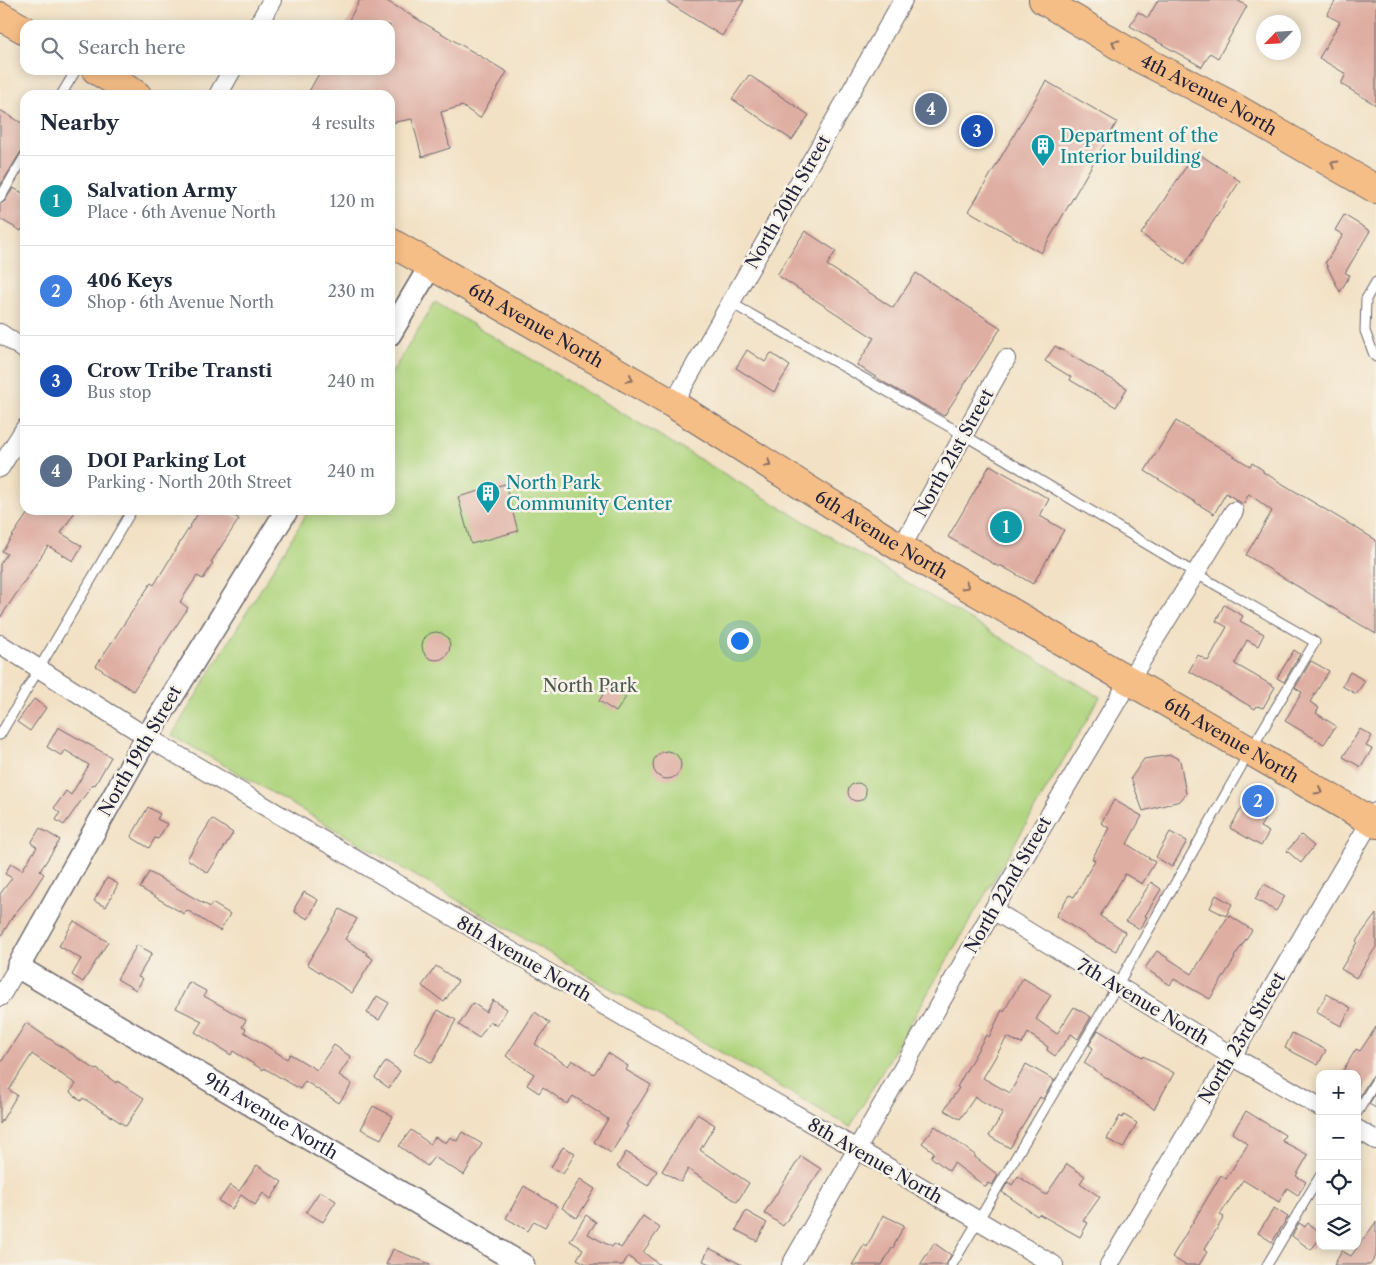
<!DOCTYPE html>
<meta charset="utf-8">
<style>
body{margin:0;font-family:"Libre Caslon Text",serif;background:#f2f2f3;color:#1f2937}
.controls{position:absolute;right:15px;bottom:15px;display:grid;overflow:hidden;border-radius:10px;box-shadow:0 2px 12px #0003}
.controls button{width:45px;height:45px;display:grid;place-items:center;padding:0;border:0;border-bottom:1px solid #e0e1e3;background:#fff;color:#1f2937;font:25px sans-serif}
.compass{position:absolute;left:1256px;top:15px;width:45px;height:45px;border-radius:50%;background:#fff;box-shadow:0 2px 12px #0003;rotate:245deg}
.you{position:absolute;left:739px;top:640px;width:18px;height:18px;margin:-12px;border:4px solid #fff;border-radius:50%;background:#1a73e8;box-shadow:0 0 0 8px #1a73e833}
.badge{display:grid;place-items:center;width:32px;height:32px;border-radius:50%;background:#ea580c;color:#fff;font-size:16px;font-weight:700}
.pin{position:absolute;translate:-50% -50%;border:2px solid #fff;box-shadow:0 1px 5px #0006}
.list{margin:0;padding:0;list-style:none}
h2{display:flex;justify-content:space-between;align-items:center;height:65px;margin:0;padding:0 20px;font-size:21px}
h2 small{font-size:16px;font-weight:400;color:#747a83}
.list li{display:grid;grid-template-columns:32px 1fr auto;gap:15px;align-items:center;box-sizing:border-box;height:90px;padding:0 20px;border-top:1px solid #e0e1e3}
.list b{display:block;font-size:19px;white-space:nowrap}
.list p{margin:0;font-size:16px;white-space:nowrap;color:#747a83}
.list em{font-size:16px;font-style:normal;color:#747a83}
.icon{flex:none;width:28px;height:28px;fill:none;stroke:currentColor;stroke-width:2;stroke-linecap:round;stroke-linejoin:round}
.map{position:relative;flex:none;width:1376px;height:1265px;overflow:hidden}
.search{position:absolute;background:#fff;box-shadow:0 2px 12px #0003;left:20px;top:20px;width:375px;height:55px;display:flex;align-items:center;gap:12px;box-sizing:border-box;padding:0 18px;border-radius:15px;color:#747a83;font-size:19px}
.panel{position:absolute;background:#fff;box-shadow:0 2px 12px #0003;left:20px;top:90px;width:375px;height:425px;border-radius:15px}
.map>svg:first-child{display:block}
.green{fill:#afd47d;stroke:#687b5c}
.building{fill:#dfaea3}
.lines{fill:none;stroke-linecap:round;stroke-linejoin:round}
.service-casing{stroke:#6b656b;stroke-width:11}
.minor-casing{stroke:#6b656b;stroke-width:20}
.tertiary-casing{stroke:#6b656b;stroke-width:25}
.primary-casing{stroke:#6b656b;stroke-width:30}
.service{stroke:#fff;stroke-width:9}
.minor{stroke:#fff;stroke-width:18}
.tertiary{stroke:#fff;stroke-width:22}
.primary{stroke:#f6be87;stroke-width:28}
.oneway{stroke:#8c7061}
.labels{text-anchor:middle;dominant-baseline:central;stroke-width:5;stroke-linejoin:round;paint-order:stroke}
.street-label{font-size:18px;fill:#22223b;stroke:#f7f3e8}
.culture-label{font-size:18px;fill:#0d838f;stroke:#f7f3e8;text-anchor:start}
.park-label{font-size:18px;fill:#4c574f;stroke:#f7f3e8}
</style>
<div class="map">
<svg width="1376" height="1265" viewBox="0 0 1376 1265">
<rect width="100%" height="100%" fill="#f7f3e8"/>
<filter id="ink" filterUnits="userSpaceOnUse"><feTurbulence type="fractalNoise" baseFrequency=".02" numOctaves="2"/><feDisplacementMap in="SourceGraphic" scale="10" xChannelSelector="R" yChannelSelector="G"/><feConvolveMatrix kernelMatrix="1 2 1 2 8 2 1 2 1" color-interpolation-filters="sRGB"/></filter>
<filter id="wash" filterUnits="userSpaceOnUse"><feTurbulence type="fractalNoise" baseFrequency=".0096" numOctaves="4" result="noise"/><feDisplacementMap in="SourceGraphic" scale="20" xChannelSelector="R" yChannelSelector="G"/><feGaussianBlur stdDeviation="1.12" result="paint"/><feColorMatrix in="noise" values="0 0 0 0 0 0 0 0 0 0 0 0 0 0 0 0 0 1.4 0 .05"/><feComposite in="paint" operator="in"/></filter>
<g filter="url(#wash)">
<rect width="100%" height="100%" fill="#f2e1c4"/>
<!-- green -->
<path class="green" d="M435,302L1100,697L850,1127L172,735L309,510H390V376Z"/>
<g id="blocks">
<!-- building -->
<path class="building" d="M360,0H385L507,72L480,118L462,106L441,112L450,148L422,157L412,119L390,123V95H307L321,70H390V25H346Z
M664,0H744L722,36Z
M1158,0H1237L1247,6L1218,58L1210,53L1202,67L1130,26L1138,12L1148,18Z
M1336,0H1376V105L1341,84L1346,74L1319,58L1340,22L1327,15Z
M749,75L809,115L792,140L732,99Z
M1046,81L1117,122L1041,253L969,211Z
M0,110L25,125V147L20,153L0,186Z
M1196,152L1240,181L1185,264L1141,234Z
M13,188L25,194V223L21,231L0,219V204L5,201Z
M1344,215L1370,231L1345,273L1350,275L1340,292L1325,262H1326L1343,235L1335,230Z
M805,231L836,251L827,265L893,308L916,273L1001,328L944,416L885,383L857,365L874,338L777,275Z
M1055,346L1127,388L1116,407L1070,380L1071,377L1045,361Z
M747,350L765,362L771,353L790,366L774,392L736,368Z
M1176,421L1250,466L1252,463L1263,470V472L1376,540V634L1246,555L1272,511L1249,494L1243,504L1226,493L1214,514L1145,471Z
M990,465L1049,499L1040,516L1064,530L1033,584L1000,565L999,567L948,537Z
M505,484L518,531L471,544L458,497Z
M30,510H76L61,533L82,546L73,561L48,546L0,618V564L7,554L2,551Z
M200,510H224L239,519L211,562L213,563L203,579L197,576L180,602L188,608L133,691L96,666L151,583L154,585Z
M1224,605L1243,616L1240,621L1264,634L1258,646L1247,640L1235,664L1275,687L1263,708L1257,706L1255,709L1189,671L1198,655L1208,661L1227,627L1216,621Z
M422 646a14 14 0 1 1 28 0a14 14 0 1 1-28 0Z
M1294,650L1300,654L1284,682L1277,678Z
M1311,661L1329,671L1310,702L1319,708L1316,713L1336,726L1324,744L1285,721L1302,692L1295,688Z
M1350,672L1365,681L1356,694L1342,686Z
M608,686L626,697L616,712L599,701Z
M34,699L46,708L30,731L17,722Z
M58,727L111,757L95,785L93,784L64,825L56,820L60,813L54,808L66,791L71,795L89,765L65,750L62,756L47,747Z
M1360,729L1372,736L1366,746L1372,749L1361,767L1343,757Z
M653 765a14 14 0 1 1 28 0a14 14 0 1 1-28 0Z
M1171,755L1180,760L1186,794L1180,801L1143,811L1131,778L1144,759Z
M848 792a9 9 0 1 1 18 0a9 9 0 1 1-18 0Z
M1247,799L1269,812L1260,827L1269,832L1261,846L1230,828Z
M1114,800L1142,816L1127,844L1155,862L1142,884L1125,874L1100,916L1125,932L1116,951L1095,941L1056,916L1069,895L1074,897L1095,860L1092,859L1109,828L1101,823Z
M148,807L160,814L157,819L167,824L158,839L155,838L149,848L131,837Z
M212,819L233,833L208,873L187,859Z
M40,828L60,840L40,871L44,874L31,894L13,916L0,938V894L12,878L5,874L11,863L22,870L37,847L31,843Z
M1170,832L1187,841L1172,867L1156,857Z
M1301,835L1314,846L1301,863L1287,851Z
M149,872L210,907L212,903L230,914L220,931L187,910L184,914L140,888Z
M107,878L118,884L106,907L94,901Z
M1151,882L1161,889L1145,916L1147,917L1140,929L1126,921Z
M1264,884L1285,896L1276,911L1255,899Z
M304,892L318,900L308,919L295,912V907Z
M1216,895L1232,904L1226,916L1210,908Z
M340,909L357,919L345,939L367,953L366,954L373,959L352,993L307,964Z
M1376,914V947L1356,978L1341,969L1357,942L1356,941Z
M1229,915L1252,930L1234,957L1235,958L1210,999L1174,979L1170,985L1145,968L1157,951L1192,974Z
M74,921L108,942L83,982L72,975L81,959L59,946Z
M137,945L152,953L138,977L143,979L136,990L117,979Z
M436,966L458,981L444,1002L422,986Z
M1023,978L1051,995L1036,1019L1057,1034L1074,1007L1091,1017L1078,1039L1071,1034L1055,1056L1047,1050L1048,1047L1028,1033L1022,1044L1007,1037L983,1078L1010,1093L1026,1064L1054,1080L1043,1099L1040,1097L1016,1136H1017L1010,1148L989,1136L1003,1113L975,1097L960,1119L944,1110L959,1088L957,1087L986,1035L989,1037L1002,1010L1004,1011Z
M189,982L206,991L204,996L246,1020L242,1027L246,1029L244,1032L287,1059L290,1054L317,1070L334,1045L351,1057L339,1075L352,1084L339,1103L305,1081L300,1089L264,1068L263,1070L233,1051L231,1055L195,1032L202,1021L176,1008Z
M1327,994L1351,1008L1341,1026L1316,1012Z
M377,996L389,1003L379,1020L367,1013Z
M493,1000L507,1009L497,1026L490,1021L479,1038L459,1025L473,1003L486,1012Z
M438,1010L456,1020L432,1063L414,1052Z
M535,1012L550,1023L535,1044L568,1066L572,1060L594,1074L608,1053L628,1066L626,1070L651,1085L626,1125L628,1126L611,1153L594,1142L608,1119L573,1096L567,1104L543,1087L539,1093L527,1085L534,1074L506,1056Z
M26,1023L96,1070L97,1069L116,1083L117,1081L144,1098L126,1126L83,1098L81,1101L70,1092L76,1084L32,1054L9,1090L17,1095L0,1124V1064Z
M1376,1027V1075L1371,1078L1358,1099L1357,1074H1341L1356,1049L1360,1051Z
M1098,1030L1142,1057L1143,1056L1174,1073L1154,1109L1084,1063L1093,1048L1089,1045Z
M1292,1033L1326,1050L1318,1065L1285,1048Z
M386,1061L400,1071L389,1088L375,1078Z
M1376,1093V1108L1369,1104Z
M373,1106L393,1116L381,1139L361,1129Z
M1246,1111L1285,1135L1282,1141L1308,1155L1296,1176L1306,1182L1298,1195L1287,1188L1279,1202L1243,1180L1220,1215L1224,1217L1204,1250L1207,1252L1199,1265H1185L1172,1257L1221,1175L1226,1179L1248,1144L1232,1133Z
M697,1114L715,1125L700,1150L749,1183L737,1202L688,1169L681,1182L662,1171Z
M1124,1115L1137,1123L1123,1148L1107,1139L1120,1116L1122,1118Z
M935,1126L975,1155V1157L998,1175L992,1185L988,1183L986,1187L954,1163L949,1171L931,1157L934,1152L922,1143Z
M411,1130L430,1144L435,1137L446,1143L450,1137L457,1141L462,1132L482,1144L464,1175L434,1157L427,1166L399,1146Z
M563,1147L575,1153L563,1174L551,1167Z
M626,1152L657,1171L648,1186L617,1167Z
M801,1156L821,1169L783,1226L764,1213Z
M1067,1164L1085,1176L1080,1183L1100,1197L1083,1221L1088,1223L1080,1237L1039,1214L1037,1216L1002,1192L1008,1182L1012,1185L1018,1176L1046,1195Z
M257,1165L282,1182L271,1199L263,1193L255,1205L241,1195L232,1209L219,1201L230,1185L239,1191Z
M580,1179L595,1189L577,1218L562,1208Z
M524,1186L557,1206L545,1227L534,1221L528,1231L506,1218Z
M320,1191L336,1201L323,1222L306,1212Z
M1274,1208L1288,1217L1272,1242L1258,1233Z
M746,1211L767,1223L757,1241L736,1230Z
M586,1215L596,1222L588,1234L612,1247L614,1244L621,1248L643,1216L660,1228L643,1252L660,1265H639L628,1256L623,1265H589L577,1259L583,1249L570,1241Z
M883,1215L904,1225L893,1248H892L882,1265H852L864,1245L867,1247Z
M1376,1222V1256L1370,1265H1334L1342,1251L1351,1256Z
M1299,1223L1305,1227L1308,1223L1320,1232V1238L1311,1250L1292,1236Z
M934,1243L951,1255L946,1265H920Z
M709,1248L742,1265H712L703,1261Z
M393,1249L430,1264V1265H386Z"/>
</g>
</g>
<g filter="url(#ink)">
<use href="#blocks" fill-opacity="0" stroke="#6b656b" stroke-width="1"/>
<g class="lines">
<defs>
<path id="service" d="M61,95L76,70
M0,198L25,156
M1376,282L1366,299L1365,331L1374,355L1376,357
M731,303L964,435L1195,573L1315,642L1250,751L1117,986L952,1265
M0,735L132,510
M1357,1113L1376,1081
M1267,1265L1320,1176"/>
<path id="minor" d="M258,25L272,0
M218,95L232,70
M0,333L25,350
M673,404L903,0
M0,468L25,428
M901,548L1006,359
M0,644L147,737L634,1023L857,1149L1054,1265
M993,910L1232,1056L1320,1107
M0,997L18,967
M1357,1129L1376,1140
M791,1265L993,910L1129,681L1234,511
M1109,1265L1376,812"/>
<g id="tertiary">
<path d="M390,334L431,265"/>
<path id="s1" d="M287,510L147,737L18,967L523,1265"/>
</g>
<g id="primary">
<path id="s2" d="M1043,0L1139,58L1225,102L1376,189"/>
<path d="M0,16L25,30"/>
<path d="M96,70L137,95"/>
<path id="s3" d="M390,242L673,404L901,548L1376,824"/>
</g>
</defs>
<!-- service casing -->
<use href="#service" class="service-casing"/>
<!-- minor casing -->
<use href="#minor" class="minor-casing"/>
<!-- tertiary casing -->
<use href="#tertiary" class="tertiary-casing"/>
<!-- primary casing -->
<use href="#primary" class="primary-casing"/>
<!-- service -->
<use href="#service" class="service"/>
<!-- minor -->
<use href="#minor" class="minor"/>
<!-- tertiary -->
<use href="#tertiary" class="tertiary"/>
<!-- primary -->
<use href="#primary" class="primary"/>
</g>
<!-- one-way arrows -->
<defs><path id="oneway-chevron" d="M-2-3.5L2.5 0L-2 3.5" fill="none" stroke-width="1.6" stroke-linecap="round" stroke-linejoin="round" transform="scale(1.25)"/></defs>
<g class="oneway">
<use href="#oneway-chevron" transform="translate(1115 43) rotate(-149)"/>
<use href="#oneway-chevron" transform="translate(1334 164) rotate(-150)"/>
<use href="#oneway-chevron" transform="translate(630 379) rotate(30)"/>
<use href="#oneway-chevron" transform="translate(768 464) rotate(32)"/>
<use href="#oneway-chevron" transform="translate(966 586) rotate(30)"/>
<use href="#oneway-chevron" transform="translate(1319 791) rotate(30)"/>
</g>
</g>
<!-- icons -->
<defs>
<symbol id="building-pin" viewBox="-11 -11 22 30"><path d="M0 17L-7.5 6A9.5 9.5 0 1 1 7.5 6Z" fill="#0f9aa8" stroke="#f7f3e8"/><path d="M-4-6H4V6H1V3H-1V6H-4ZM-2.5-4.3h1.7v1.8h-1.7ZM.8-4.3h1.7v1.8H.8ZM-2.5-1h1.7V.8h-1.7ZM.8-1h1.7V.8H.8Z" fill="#fff"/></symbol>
</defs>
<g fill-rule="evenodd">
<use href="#building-pin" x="1029" y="132" width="28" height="38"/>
<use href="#building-pin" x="474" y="479" width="28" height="38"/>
</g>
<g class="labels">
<!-- street labels -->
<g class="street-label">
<text stroke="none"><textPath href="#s2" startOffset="191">4th Avenue North</textPath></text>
<text transform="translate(788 202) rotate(-60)">North 20th Street</text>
<text stroke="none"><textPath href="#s3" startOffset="168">6th Avenue North</textPath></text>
<text transform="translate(954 453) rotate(-61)">North 21st Street</text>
<text stroke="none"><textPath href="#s3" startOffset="572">6th Avenue North</textPath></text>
<text stroke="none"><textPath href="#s3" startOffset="978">6th Avenue North</textPath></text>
<text transform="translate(140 751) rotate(-60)">North 19th Street</text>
<text transform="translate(1008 885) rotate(-60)">North 22nd Street</text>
<text transform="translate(524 959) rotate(30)">8th Avenue North</text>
<text transform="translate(1143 1002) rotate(31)">7th Avenue North</text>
<text transform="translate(1242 1038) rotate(-59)">North 23rd Street</text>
<text stroke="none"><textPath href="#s1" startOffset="824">9th Avenue North</textPath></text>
<text transform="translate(875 1161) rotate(30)">8th Avenue North</text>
</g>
<!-- culture labels -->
<g class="culture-label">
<text x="1060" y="136">Department of the<tspan x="1060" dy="21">Interior building</tspan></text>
<text x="506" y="483">North Park<tspan x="506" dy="21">Community Center</tspan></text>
</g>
<!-- park labels -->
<g class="park-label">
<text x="590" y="686">North Park</text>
</g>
</g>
</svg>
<div class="controls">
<button>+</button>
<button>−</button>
<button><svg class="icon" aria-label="locate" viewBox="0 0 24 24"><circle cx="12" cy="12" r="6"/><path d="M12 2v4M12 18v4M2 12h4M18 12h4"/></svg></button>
<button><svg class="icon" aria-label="layers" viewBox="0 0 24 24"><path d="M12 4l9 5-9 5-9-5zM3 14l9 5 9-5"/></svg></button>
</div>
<svg class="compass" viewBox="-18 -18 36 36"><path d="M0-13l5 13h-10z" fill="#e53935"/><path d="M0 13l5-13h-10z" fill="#747a83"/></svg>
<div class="you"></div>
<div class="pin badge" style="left:1006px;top:527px;background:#0f9aa8">1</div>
<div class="pin badge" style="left:1258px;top:801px;background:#3f7fe0">2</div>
<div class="pin badge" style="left:977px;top:131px;background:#1a4fb4">3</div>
<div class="pin badge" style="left:931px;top:109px;background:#5c6f8a">4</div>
<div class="search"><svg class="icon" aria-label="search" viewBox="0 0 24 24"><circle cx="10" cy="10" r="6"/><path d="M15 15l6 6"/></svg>Search here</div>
<section class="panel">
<h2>Nearby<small>4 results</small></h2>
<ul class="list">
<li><span class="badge" style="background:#0f9aa8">1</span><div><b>Salvation Army</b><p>Place · 6th Avenue North</p></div><em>120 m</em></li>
<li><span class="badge" style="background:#3f7fe0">2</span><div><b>406 Keys</b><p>Shop · 6th Avenue North</p></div><em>230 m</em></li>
<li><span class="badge" style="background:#1a4fb4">3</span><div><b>Crow Tribe Transti</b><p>Bus stop</p></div><em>240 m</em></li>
<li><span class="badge" style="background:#5c6f8a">4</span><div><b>DOI Parking Lot</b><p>Parking · North 20th Street</p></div><em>240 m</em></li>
</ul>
</section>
</div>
